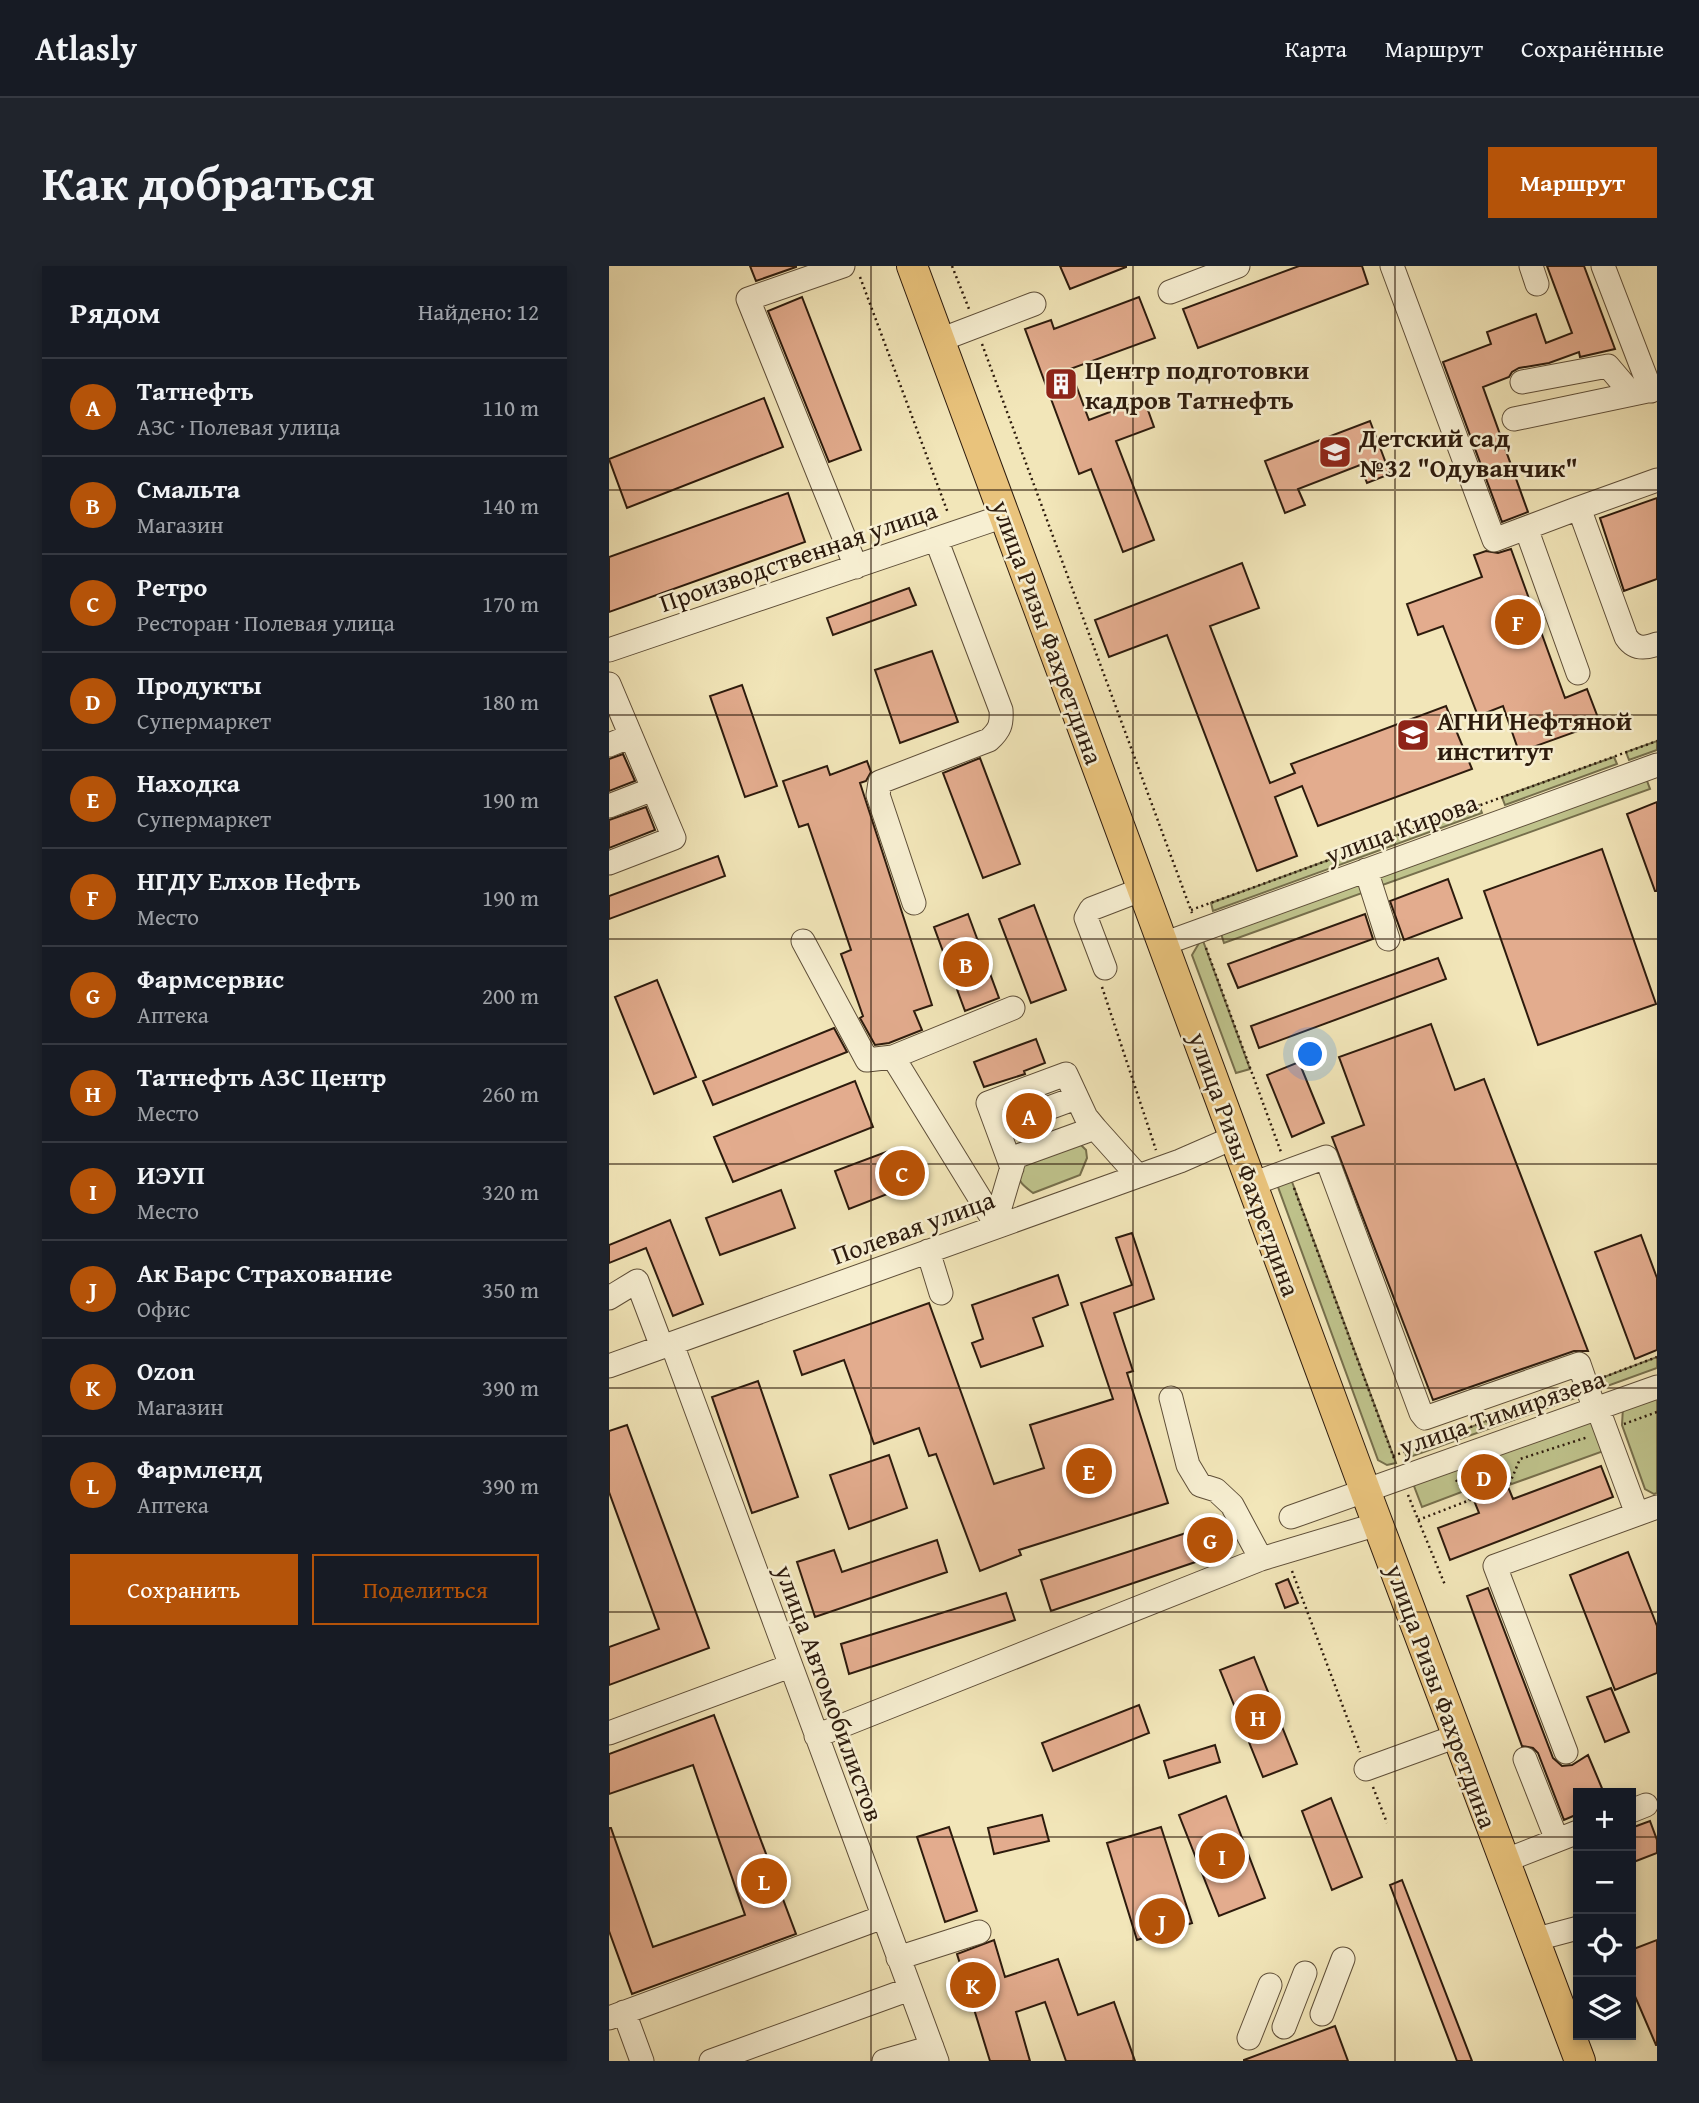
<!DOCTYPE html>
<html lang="ru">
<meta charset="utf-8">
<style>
body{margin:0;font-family:"Gentium Book Plus",serif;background:#20242c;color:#f1f3f6}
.controls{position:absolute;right:21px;bottom:21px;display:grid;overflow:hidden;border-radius:0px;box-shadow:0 4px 10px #0003}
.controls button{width:63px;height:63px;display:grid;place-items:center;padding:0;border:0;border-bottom:2px solid #363941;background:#171b24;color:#f1f3f6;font:35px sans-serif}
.you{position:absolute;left:702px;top:789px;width:24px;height:24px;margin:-18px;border:5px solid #fff;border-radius:50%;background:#1a73e8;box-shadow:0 0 0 10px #1a73e833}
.badge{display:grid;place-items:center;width:46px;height:46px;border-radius:50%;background:#b45309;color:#fff;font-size:23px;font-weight:700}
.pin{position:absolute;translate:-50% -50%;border:4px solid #fff;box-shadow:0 2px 7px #0006}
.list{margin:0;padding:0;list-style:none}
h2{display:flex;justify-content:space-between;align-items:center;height:91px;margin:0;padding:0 28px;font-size:30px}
h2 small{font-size:23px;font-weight:400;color:#9ea1a6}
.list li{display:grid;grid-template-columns:46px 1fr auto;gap:21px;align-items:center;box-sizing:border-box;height:98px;padding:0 28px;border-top:2px solid #363941}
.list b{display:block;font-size:26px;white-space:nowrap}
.list p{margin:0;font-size:23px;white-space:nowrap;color:#9ea1a6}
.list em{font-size:23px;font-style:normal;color:#9ea1a6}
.actions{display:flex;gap:14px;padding:21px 28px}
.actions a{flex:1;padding:16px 0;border:2px solid #b45309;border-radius:0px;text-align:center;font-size:24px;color:#b45309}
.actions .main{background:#b45309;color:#fff}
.icon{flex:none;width:38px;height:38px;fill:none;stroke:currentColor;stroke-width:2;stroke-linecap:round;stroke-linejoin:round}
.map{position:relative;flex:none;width:1048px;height:1795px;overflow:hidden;border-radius:0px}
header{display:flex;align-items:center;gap:42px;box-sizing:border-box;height:98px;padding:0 35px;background:#171b24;border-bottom:2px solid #363941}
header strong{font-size:33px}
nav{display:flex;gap:38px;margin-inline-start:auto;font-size:24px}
.intro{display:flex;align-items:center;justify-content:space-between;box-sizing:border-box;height:168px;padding:0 42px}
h1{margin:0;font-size:49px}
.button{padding:18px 32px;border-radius:0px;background:#b45309;color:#fff;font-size:24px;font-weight:700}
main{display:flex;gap:42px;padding:0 42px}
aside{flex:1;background:#171b24;border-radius:0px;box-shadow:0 4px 10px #0003}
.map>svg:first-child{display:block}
.green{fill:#bfc38c;stroke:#766f4c;stroke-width:2}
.building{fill:#e3ac8e;stroke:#2d1b0d;stroke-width:2}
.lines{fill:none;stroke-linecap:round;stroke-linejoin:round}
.minor-casing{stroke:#5e4e38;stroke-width:25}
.major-casing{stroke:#2d1b0d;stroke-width:32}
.path{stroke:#2d1b0d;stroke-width:2.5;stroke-dasharray:2 3.5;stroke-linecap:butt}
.minor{stroke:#f7efd2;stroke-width:23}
.major{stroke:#e9c37c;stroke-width:30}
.grid{fill:none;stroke:#2d1b0d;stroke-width:2;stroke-opacity:0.55}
.labels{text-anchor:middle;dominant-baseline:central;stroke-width:5;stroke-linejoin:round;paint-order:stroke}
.poi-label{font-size:26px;font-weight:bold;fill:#2d1b0d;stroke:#f7efd2;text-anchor:start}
.street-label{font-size:26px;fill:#2d1b0d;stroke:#f7efd2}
</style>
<header>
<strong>Atlasly</strong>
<nav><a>Карта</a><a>Маршрут</a><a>Сохранённые</a></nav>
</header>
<div class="intro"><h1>Как добраться</h1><a class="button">Маршрут</a></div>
<main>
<aside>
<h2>Рядом<small>Найдено: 12</small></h2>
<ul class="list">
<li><span class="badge">A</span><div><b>Татнефть</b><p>АЗС · Полевая улица</p></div><em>110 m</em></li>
<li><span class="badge">B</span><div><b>Смальта</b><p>Магазин</p></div><em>140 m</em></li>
<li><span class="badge">C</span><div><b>Ретро</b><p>Ресторан · Полевая улица</p></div><em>170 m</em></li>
<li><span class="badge">D</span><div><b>Продукты</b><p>Супермаркет</p></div><em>180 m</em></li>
<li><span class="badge">E</span><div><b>Находка</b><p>Супермаркет</p></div><em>190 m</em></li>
<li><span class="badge">F</span><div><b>НГДУ Елхов Нефть</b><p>Место</p></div><em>190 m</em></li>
<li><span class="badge">G</span><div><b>Фармсервис</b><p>Аптека</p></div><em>200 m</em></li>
<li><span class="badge">H</span><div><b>Татнефть АЗС Центр</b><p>Место</p></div><em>260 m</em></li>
<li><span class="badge">I</span><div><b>ИЭУП</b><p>Место</p></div><em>320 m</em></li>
<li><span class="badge">J</span><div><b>Ак Барс Страхование</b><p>Офис</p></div><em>350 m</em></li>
<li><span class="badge">K</span><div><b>Ozon</b><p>Магазин</p></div><em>390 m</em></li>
<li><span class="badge">L</span><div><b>Фармленд</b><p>Аптека</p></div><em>390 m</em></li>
</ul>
<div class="actions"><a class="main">Сохранить</a><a>Поделиться</a></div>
</aside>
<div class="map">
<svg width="1048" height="1795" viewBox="0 0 1048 1795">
<rect width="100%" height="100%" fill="#f2e6b9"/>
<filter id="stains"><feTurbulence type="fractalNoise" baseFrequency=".00286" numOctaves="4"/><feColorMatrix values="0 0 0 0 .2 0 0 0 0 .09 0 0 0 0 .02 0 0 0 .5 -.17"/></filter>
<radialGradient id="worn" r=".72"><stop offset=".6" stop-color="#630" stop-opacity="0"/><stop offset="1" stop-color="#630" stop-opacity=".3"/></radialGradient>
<!-- green -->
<path class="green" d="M1048,475V484L1020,494L1017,486Z
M1005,491L1008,498L896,539L893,531Z
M1034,504L1041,523L768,621L762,603Z
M870,539L873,547L604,645L602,637Z
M750,607L756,626L615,677L609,658Z
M593,672L641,803L627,807L583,689Z
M468,875L477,884L478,892L471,909L424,927C412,918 407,915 412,900Z
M679,905L787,1197L778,1199L769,1194L665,910Z
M1048,1091V1102L990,1123L987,1114Z
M975,1118L977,1128L798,1192L796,1186Z
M1048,1129V1227L1045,1228L1036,1223L1013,1159L1014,1141Z
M991,1149L1003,1182L900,1219L887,1186Z
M848,1200L858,1224L813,1241L805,1220L807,1215Z"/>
<!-- building -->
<path class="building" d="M141,0H187V1L147,15Z
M451,0H517V1L461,23Z
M690,0H753L759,18L589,82L574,43Z
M938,0H975L1006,83L971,91L970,86L940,97L910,102L903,106L900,111L874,121L919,246L893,256L834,96L882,78L878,66L927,48L937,77L963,67Z
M193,31L252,184L220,196L159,45Z
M530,31L546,72L461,103L480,154L535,133L545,161L507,175L545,274L514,286L482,203L470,208L416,63L442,54L445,63Z
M155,132L174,181L18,242L0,193Z
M761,155L781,208L758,217L751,199L689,223L696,239L676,247L656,195Z
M179,227L196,276L0,346V291Z
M1048,232V313L1015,325L991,252Z
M902,283L956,432L978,423L991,457L910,486L894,440L869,450L834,360L809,369L798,338L873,311L865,289L877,285L889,287Z
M633,297L650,342L601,360L661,517L686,507L682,498L837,440L863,503L709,560L693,520L666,531L688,590L648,605L558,369L500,391L486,354Z
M300,322L307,339L224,369L218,352Z
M323,385L349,456L291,477L266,404Z
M133,419L168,520L136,531L101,430Z
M14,488L26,515L0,525V493Z
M371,492L411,598L374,612L334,507Z
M258,495L262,506L257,515L251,517L323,739L305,745L313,764L280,777L266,779L251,752L254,750L232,688L242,684L199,558L190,561L174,515L218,500L221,509Z
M1048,536V625H1046L1018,548Z
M37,541L46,564L0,582V554Z
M993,583L1047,738L929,779L875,625Z
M109,590L116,610L0,653V630Z
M839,613L853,652L795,674L781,635Z
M425,639L457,724L422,737L390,653Z
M359,648L390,732L356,745L325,661Z
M756,648L764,673L629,722L619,698Z
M829,692L837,713L650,782L642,760Z
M48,714L87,811L45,828L6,731Z
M822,758L846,824L875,813L979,1085H965L824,1134L723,871L755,859L730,791Z
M225,762L238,786L104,839L94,815Z
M427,773L436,797L415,805L416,808L375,821L365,796Z
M690,796L715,857L683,871L658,809Z
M246,815L264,861L124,916L105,871Z
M434,859L436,865L415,873L413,867Z
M285,883L299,920L240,943L226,905Z
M172,924L186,962L111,989L97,952Z
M61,954L94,1038L64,1050L37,982L0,997V979Z
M523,967L545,1033L505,1047L524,1105L518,1107L559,1237L410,1284L412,1289L371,1305L327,1188L320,1190L310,1162L265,1178L235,1094L193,1109L185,1085L320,1037L385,1218L435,1202L421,1159L504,1133L472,1037L523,1019L507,972Z
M1032,969L1048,1012V1084L1026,1093L986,986Z
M449,1009L459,1039L424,1052L434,1080L372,1101L363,1077L374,1073L363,1039Z
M149,1115L189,1231L143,1247L103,1131Z
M18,1159L100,1382L0,1419V1381L50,1363L0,1226V1165Z
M280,1189L298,1242L240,1263L221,1209Z
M888,1194L904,1233L992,1200L1004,1231L841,1294L829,1262L870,1247L854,1207Z
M608,1257L616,1286L442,1345L432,1314Z
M328,1274L338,1306L206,1351L188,1296L225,1284L233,1306Z
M1019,1286L1048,1360V1407L1006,1424L961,1309Z
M679,1313L689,1337L676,1342L667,1318Z
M879,1322L944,1492L953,1500L963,1499L979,1489L995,1527H969V1548L955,1554L929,1487L924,1482L913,1480L858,1330Z
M397,1327L406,1354L240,1408L232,1378Z
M645,1391L688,1498L654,1511L611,1404Z
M1002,1422L1020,1466L996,1476L978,1431Z
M530,1439L540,1467L444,1505L433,1477Z
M105,1449L187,1668L23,1728L0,1665V1562H2L44,1681L136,1649L84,1499L0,1528V1488Z
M606,1479L611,1496L560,1512L555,1495Z
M617,1530L656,1632L610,1650L570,1549Z
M722,1532L753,1611L723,1624L693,1545Z
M433,1549L440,1575L385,1588L379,1562Z
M1041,1555L1048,1574V1587L1022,1597V1562Z
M340,1561L368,1645L336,1656L308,1571Z
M552,1561L583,1657L528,1674L498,1577Z
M793,1614L863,1795H848L781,1619Z
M385,1674L396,1711L449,1693L469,1749L505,1736L526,1795H457L436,1736L407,1746L421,1795H381L348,1688Z
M1048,1674V1779H1047L1022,1721V1684Z
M726,1760L739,1795H635V1794Z"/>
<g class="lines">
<defs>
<path id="minor" d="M234,0L139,33L247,301
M783,0L885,274L970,242L1017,371C1025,383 1035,383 1048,378
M922,0L928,18
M994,0L1042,125
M561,26L629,0
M331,74L425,38
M913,116L999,100L1022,127
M905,153L1048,123
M970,242L1048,214
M917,262L969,407
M0,384L395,250
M0,418L65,572L0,597
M0,479L22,470
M0,540L44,523
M757,604L779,673
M305,637L269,529L271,516L380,474C391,464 393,458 392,444L327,273
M194,675L258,794L284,791
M554,678L1048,499
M496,702L477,652L482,643L534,623
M388,861L467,832
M403,902L379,837L457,808L477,851L486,862
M643,918L717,891L812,1147L816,1152L970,1098L986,1144
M387,955L406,891L486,862L529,910
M388,960L284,791L404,742
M319,985L332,1027
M0,1032L28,1015L53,1081
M63,1078L328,1795
M0,1100L571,895L626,871
M562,1132L579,1199L591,1219L607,1224L623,1239L652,1293
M989,1143L1028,1248
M682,1251L1048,1121
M0,1467L181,1400
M207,1470L652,1293L769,1258
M957,1486L886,1300L1048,1241
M916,1493L948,1574
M757,1503L848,1470
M1022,1545L1037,1539
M895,1595L969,1566
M924,1674L969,1662
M289,1692L370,1666
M15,1746L33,1795
M713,1748L734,1693
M0,1752L274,1651
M675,1761L696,1707
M640,1772L661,1719
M102,1795L301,1723
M275,1795L323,1781"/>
<path id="major" d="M303,0L756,1224L971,1795"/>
</defs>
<!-- minor casing -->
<use href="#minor" class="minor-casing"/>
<!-- major casing -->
<use href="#major" class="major-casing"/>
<!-- path -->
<path class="path" d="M343,0L360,43
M251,11L339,247
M373,78L583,647
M582,644L1048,475
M597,682L672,886
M493,721L547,884
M685,922L786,1195
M995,1111L1048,1091
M1015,1158L1048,1146
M784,1190L947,1129
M847,1214L861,1234
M799,1229L836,1319
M809,1254L900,1219L911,1193L979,1171
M683,1305L751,1486
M764,1521L778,1557"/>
<!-- minor -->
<use href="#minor" class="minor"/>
<!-- major -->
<use href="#major" class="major"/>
</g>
<!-- grid -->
<path class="grid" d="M262,0V1795M524,0V1795M786,0V1795M0,224H1048M0,449H1048M0,673H1048M0,898H1048M0,1122H1048M0,1346H1048M0,1571H969M1022,1571H1048"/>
<!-- icons -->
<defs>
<symbol id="building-square" viewBox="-11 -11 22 22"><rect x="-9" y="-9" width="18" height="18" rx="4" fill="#8f2418" stroke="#f7efd2"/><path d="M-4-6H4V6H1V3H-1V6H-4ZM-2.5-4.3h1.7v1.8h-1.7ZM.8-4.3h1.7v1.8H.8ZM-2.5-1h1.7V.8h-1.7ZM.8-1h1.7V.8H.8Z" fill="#fff"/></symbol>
<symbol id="school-square" viewBox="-11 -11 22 22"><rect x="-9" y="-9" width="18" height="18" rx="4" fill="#8f2418" stroke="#f7efd2"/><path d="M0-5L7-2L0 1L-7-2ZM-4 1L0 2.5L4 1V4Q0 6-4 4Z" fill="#fff"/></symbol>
<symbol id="university-square" viewBox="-11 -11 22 22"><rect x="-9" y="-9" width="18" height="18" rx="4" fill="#8f2418" stroke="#f7efd2"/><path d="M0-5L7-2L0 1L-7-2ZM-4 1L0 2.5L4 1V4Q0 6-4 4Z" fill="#fff"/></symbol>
</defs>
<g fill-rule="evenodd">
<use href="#building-square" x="433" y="99" width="38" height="38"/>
<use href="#school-square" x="707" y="167" width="38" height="38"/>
<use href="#university-square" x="785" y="450" width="38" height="38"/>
</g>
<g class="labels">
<!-- poi labels -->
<g class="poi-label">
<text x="476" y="103">Центр подготовки<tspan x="476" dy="30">кадров Татнефть</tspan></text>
<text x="750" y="171">Детский сад<tspan x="750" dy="30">№32 "Одуванчик"</tspan></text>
<text x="828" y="454">АГНИ Нефтяной<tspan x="828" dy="30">институт</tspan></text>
</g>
<!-- street labels -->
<g class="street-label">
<text transform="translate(189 290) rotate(-19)">Производственная улица</text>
<text transform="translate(439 366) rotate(70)">улица Ризы Фахретдина</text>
<text transform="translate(792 562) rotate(-20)">улица Кирова</text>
<text transform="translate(636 898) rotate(70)">улица Ризы Фахретдина</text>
<text transform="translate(304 961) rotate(-20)">Полевая улица</text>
<text transform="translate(893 1146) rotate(-19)">улица Тимирязева</text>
<text transform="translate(221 1427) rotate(70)">улица Автомобилистов</text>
<text transform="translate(833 1430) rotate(70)">улица Ризы Фахретдина</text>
</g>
</g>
<rect width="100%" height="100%" filter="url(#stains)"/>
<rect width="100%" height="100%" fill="url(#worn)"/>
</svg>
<div class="controls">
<button>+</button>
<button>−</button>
<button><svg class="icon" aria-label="locate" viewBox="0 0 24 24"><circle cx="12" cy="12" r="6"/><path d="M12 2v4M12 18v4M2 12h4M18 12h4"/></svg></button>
<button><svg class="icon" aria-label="layers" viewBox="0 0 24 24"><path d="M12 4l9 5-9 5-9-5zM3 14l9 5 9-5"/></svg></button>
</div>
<div class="you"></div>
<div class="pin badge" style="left:420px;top:850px">A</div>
<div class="pin badge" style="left:357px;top:698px">B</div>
<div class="pin badge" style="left:293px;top:907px">C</div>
<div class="pin badge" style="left:875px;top:1211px">D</div>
<div class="pin badge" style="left:480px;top:1205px">E</div>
<div class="pin badge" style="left:909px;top:356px">F</div>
<div class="pin badge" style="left:601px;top:1274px">G</div>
<div class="pin badge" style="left:649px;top:1451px">H</div>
<div class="pin badge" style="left:613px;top:1590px">I</div>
<div class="pin badge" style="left:553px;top:1655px">J</div>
<div class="pin badge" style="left:364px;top:1719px">K</div>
<div class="pin badge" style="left:155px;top:1615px">L</div>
</div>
</main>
